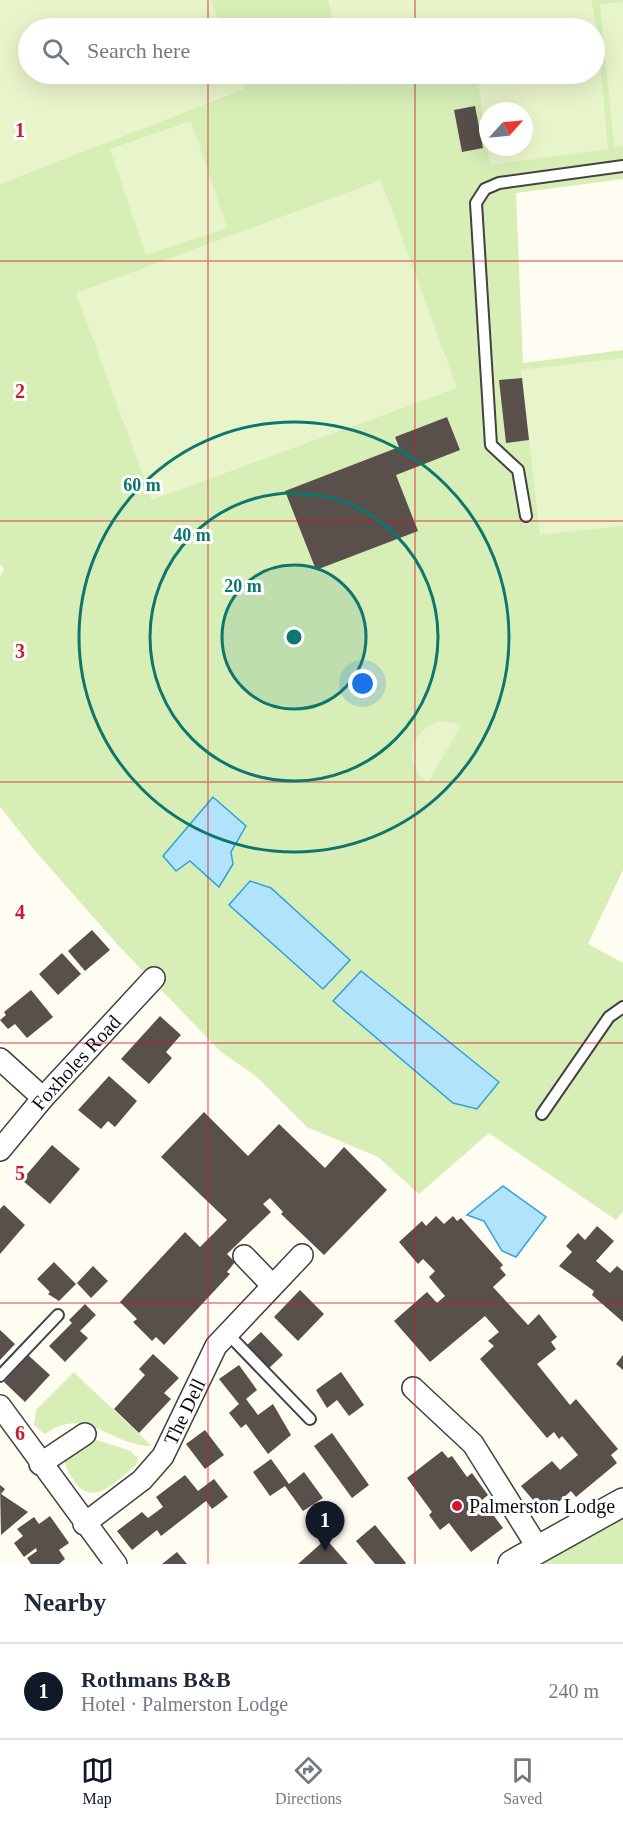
<!DOCTYPE html>
<meta charset="utf-8">
<style>
body{margin:0;font-family:Georgia,serif;background:#f6f6f7;color:#1f2937}
.compass{position:absolute;left:479px;top:102px;width:54px;height:54px;border-radius:50%;background:#fff;box-shadow:0 6px 24px #0002;rotate:63deg}
.you{position:absolute;left:363px;top:684px;width:21px;height:21px;margin:-15px;border:4px solid #fff;border-radius:50%;background:#1a73e8;box-shadow:0 0 0 9px #1a73e833}
.badge{display:grid;place-items:center;width:39px;height:39px;border-radius:50%;background:#111827;color:#fff;font-size:20px;font-weight:700}
.pin{position:absolute;translate:-50% -50px;filter:drop-shadow(0 2px 3px #0008)}
.pin::after{content:'';position:absolute;top:32px;width:21px;height:18px;background:inherit;clip-path:polygon(0 0,100% 0,50% 100%)}
.list{margin:0;padding:0;list-style:none}
h2{display:flex;justify-content:space-between;align-items:center;height:78px;margin:0;padding:0 24px;font-size:26px}
h2 small{font-size:20px;font-weight:400;color:#747a83}
.list li{display:grid;grid-template-columns:39px 1fr auto;gap:18px;align-items:center;box-sizing:border-box;height:96px;padding:0 24px;border-top:2px solid #e0e1e3}
.list b{display:block;font-size:22px;white-space:nowrap}
.list p{margin:0;font-size:20px;white-space:nowrap;color:#747a83}
.list em{font-size:20px;font-style:normal;color:#747a83}
.icon{flex:none;width:33px;height:33px;fill:none;stroke:currentColor;stroke-width:2;stroke-linecap:round;stroke-linejoin:round}
.map{position:relative;flex:none;width:623px;height:1564px;overflow:hidden}
.search{position:absolute;background:#fff;box-shadow:0 6px 24px #0002;left:18px;right:18px;top:18px;height:66px;display:flex;align-items:center;gap:15px;box-sizing:border-box;padding:0 21px;border-radius:33px;color:#747a83;font-size:22px}
.sheet{height:174px;background:#fff}
nav{display:flex;justify-content:space-around;align-items:center;box-sizing:border-box;height:84px;border-top:2px solid #e0e1e3;background:#fff;font-size:16px;color:#747a83}
nav a{display:grid;justify-items:center;gap:3px}
nav .on{color:#111827}
.map>svg:first-child{display:block}
.green{fill:#d7eeb7;fill-rule:evenodd}
.pitch{fill:#e8f4ca;fill-rule:evenodd}
.water{fill:#b1e4fc;stroke:#31a1da;stroke-width:1.5}
.building{fill:#594f4b}
.lines{fill:none;stroke-linecap:round;stroke-linejoin:round}
.service-casing{stroke:#424242;stroke-width:14}
.minor-casing{stroke:#424242;stroke-width:24}
.tertiary-casing{stroke:#424242;stroke-width:30}
.service{stroke:#fff;stroke-width:10}
.minor{stroke:#fff;stroke-width:21}
.tertiary{stroke:#fff;stroke-width:27}
.grid{fill:none;stroke:#cd1a2d;stroke-width:1.5;stroke-opacity:0.55}
.ring{fill:none;stroke:#0f766e;stroke-width:3}
.poi-dot{fill:#cd1a2d;stroke:#fff;stroke-width:2}
.labels{text-anchor:middle;dominant-baseline:central;stroke-width:6;stroke-linejoin:round;paint-order:stroke}
.street-label{font-size:20px;fill:#0f0f0f;stroke:#fff}
.poi-label{font-size:20px;fill:#0f0f0f;stroke:#fff;text-anchor:start}
.grid-label{font-size:20px;text-anchor:middle;font-weight:bold;fill:#cd1a2d;stroke:#fff;stroke-width:6;stroke-linejoin:round;paint-order:stroke}
.centre{fill:#0f766e;stroke:#fff;stroke-width:3}
.ring-label{font-size:18px;text-anchor:middle;font-weight:bold;fill:#0f766e;stroke:#fff;stroke-width:6;stroke-linejoin:round;paint-order:stroke}
</style>
<div class="map">
<svg width="623" height="1564" viewBox="0 0 623 1564">
<rect width="100%" height="100%" fill="#fffcf2"/>
<!-- green -->
<path class="green" d="M0,0H623V179L516,193L523,363L623,350V870L588,944L623,963V1211L616,1220L489,1133L419,1194L378,1157L307,1127L257,1077L220,1051L117,944L37,853L0,807V576L4,569L0,565ZM28,28H594V74H28ZM488,111H524V147H488Z
M74,1372L85,1383L152,1446C112,1447 86,1404 45,1434L34,1425L36,1410Z
M97,1440L131,1451L138,1460L137,1464C120,1478 93,1509 75,1482C69,1473 65,1467 63,1456L83,1441Z
M623,1517V1564H545L544,1562Z"/>
<!-- pitch -->
<path class="pitch" d="M0,0H211L222,28H28V74H239L245,89L0,184Z
M328,0H591L597,28L608,149L490,165L477,74H594V28H335ZM488,111H524V147H488Z
M623,2V146L614,147L600,4Z
M345,74H399L347,85Z
M191,121L227,228L146,255L110,149Z
M381,180L457,388L152,500L76,293Z
M623,358V526L540,535L521,370Z
M441,721L461,725L428,783C402,763 409,730 441,721Z"/>
<!-- water -->
<path class="water" d="M213,797L246,826L231,852L233,864L219,887L190,861L176,871L163,856Z
M250,881L271,888L350,960L323,989L229,905Z
M361,971L499,1082L477,1109L453,1103L333,1001Z
M503,1186L546,1217L516,1257L502,1251L484,1221L467,1215Z"/>
<!-- building -->
<path class="building" d="M475,106L483,148L462,152L454,110Z
M522,378L529,440L506,443L499,380Z
M447,417L460,450L396,475L418,531L316,570L285,491L399,447L395,437Z
M92,930L110,950L85,971L68,951Z
M62,953L81,974L58,995L39,974Z
M31,990L53,1017L27,1038L15,1024L8,1029L0,1020L6,1015L4,1012Z
M160,1016L181,1035L166,1052L172,1058L149,1084L121,1059Z
M109,1076L137,1101L115,1127L108,1121L101,1129L78,1110Z
M204,1112L248,1156L279,1124L325,1168L344,1147L387,1190L324,1255L281,1214L283,1212L270,1198L263,1204L271,1212L227,1254L235,1262L227,1272L230,1274L164,1345L156,1337L152,1341L133,1322L137,1319L120,1302L185,1232L200,1247L227,1220L161,1157Z
M52,1145L80,1169L50,1204L22,1180Z
M4,1205L25,1225L0,1254V1209Z
M436,1216L444,1224L453,1216L457,1221L461,1218L503,1265L500,1268L506,1275L493,1287L528,1325L539,1314L557,1337L551,1342L556,1349L537,1364L570,1405L576,1399L618,1449L611,1455L617,1463L576,1497L571,1491L555,1505L549,1499L539,1507L521,1486L552,1461L560,1470L578,1455L562,1436L559,1439L554,1432L547,1438L480,1359L494,1346L488,1341L499,1332L485,1316L430,1362L394,1321L427,1292L437,1303L445,1296L429,1277L435,1271L423,1259L418,1264L399,1242L422,1221L426,1226Z
M597,1226L614,1241L596,1261L610,1273L617,1266L623,1271V1322L592,1295L594,1291L559,1266L572,1252L566,1246L578,1233L585,1240Z
M54,1262L76,1284L59,1301L48,1294L50,1292L37,1279Z
M93,1266L108,1281L91,1298L77,1283Z
M300,1290L324,1314L298,1341L274,1317Z
M85,1304L96,1315L80,1331L88,1338L65,1362L49,1346L72,1323L69,1320Z
M0,1330L15,1344L0,1360Z
M261,1332L283,1355L269,1368L247,1345Z
M153,1354L179,1378L164,1393L171,1399L139,1433L114,1409L145,1375L139,1369Z
M28,1355L50,1375L25,1402L4,1382Z
M623,1355V1370L616,1364Z
M239,1365L257,1390L246,1399L258,1415L273,1404L291,1435L268,1454L246,1424L241,1428L229,1413L239,1404L219,1379Z
M341,1372L364,1405L349,1416L337,1400L327,1408L316,1390Z
M205,1430L224,1455L205,1469L186,1444Z
M332,1433L369,1485L352,1498L314,1446Z
M442,1451L448,1458L452,1456L467,1477L472,1473L488,1495L482,1500L503,1528L471,1552L449,1523L440,1530L429,1515L432,1512L407,1478Z
M271,1459L289,1484L304,1472L323,1498L303,1511L285,1486L270,1496L253,1472Z
M185,1475L198,1491L214,1479L228,1497L212,1509L206,1501L161,1536L157,1530L132,1550L117,1531L142,1512L148,1518L163,1507L156,1497Z
M0,1485L5,1489L1,1494L28,1512L1,1535Z
M50,1516L69,1543L59,1550L65,1559L59,1564H31L27,1558L37,1551L36,1548L24,1557L14,1543L23,1536L17,1529L34,1517L39,1524Z
M375,1525L406,1563L405,1564H375L356,1541Z
M326,1539L348,1564H298Z
M177,1552L187,1564H162Z"/>
<g class="lines">
<defs>
<path id="service" d="M526,516L518,470L491,445L476,203L485,189L499,183L623,166
M542,1114L609,1017L623,1007
M227,1333L310,1419
M0,1376L58,1315"/>
<g id="minor">
<path d="M0,1059L43,1098"/>
<path id="s1" d="M0,1150L43,1098L154,978"/>
<path d="M244,1256L272,1285"/>
<path d="M413,1388L473,1444L538,1548"/>
<path d="M0,1406L116,1564"/>
<path d="M40,1464L85,1434"/>
<path id="s2" d="M84,1524L142,1480L163,1456L216,1346L302,1255"/>
</g>
<path id="tertiary" d="M512,1564L623,1502"/>
</defs>
<!-- service casing -->
<use href="#service" class="service-casing"/>
<!-- minor casing -->
<use href="#minor" class="minor-casing"/>
<!-- tertiary casing -->
<use href="#tertiary" class="tertiary-casing"/>
<!-- service -->
<use href="#service" class="service"/>
<!-- minor -->
<use href="#minor" class="minor"/>
<!-- tertiary -->
<use href="#tertiary" class="tertiary"/>
</g>
<!-- grid -->
<path class="grid" d="M208,0V28M415,0V28M208,74V1564M415,74V1564M0,261H623M0,521H623M0,782H623M0,1043H623M0,1303H623"/>
<!-- distance rings -->
<circle cx="294" cy="637" r="72" fill="#0f766e" fill-opacity=".12"/>
<g class="ring">
<circle cx="294" cy="637" r="72"/>
<circle cx="294" cy="637" r="144"/>
<circle cx="294" cy="637" r="215"/>
</g>
<!-- markers -->
<circle class="poi-dot" cx="457" cy="1506" r="6"/>
<g class="labels">
<!-- street labels -->
<g class="street-label">
<text stroke="none"><textPath href="#s1" startOffset="116">Foxholes Road</textPath></text>
<text stroke="none"><textPath href="#s2" startOffset="154">The Dell</textPath></text>
</g>
<!-- poi labels -->
<g class="poi-label">
<text x="469" y="1506">Palmerston Lodge</text>
</g>
</g>
<g class="grid-label">
<text x="20" y="137">1</text>
<text x="20" y="398">2</text>
<text x="20" y="658">3</text>
<text x="20" y="919">4</text>
<text x="20" y="1180">5</text>
<text x="20" y="1440">6</text>
</g>
<circle cx="294" cy="637" r="9" class="centre"/>
<g class="ring-label">
<text x="142" y="491">60 m</text>
<text x="192" y="541">40 m</text>
<text x="243" y="592">20 m</text>
</g>
</svg>
<svg class="compass" viewBox="-18 -18 36 36"><path d="M0-13l5 13h-10z" fill="#e53935"/><path d="M0 13l5-13h-10z" fill="#747a83"/></svg>
<div class="you"></div>
<div class="pin badge" style="left:325px;top:1551px">1</div>
<div class="search"><svg class="icon" aria-label="search" viewBox="0 0 24 24"><circle cx="10" cy="10" r="6"/><path d="M15 15l6 6"/></svg>Search here</div>
</div>
<section class="sheet">
<h2>Nearby<small></small></h2>
<ul class="list">
<li><span class="badge">1</span><div><b>Rothmans B&amp;B</b><p>Hotel · Palmerston Lodge</p></div><em>240 m</em></li>
</ul>
</section>
<nav>
<a class="on"><svg class="icon" aria-label="map" viewBox="0 0 24 24"><path d="M3 6l6-2 6 2 6-2v14l-6 2-6-2-6 2zM9 4v14M15 6v14"/></svg>Map</a>
<a><svg class="icon" aria-label="directions" viewBox="0 0 24 24"><path d="M12 3l9 9-9 9-9-9zM9 14v-3h6M13 9l2 2-2 2"/></svg>Directions</a>
<a><svg class="icon" aria-label="saved" viewBox="0 0 24 24"><path d="M7 4h10v16l-5-4-5 4z"/></svg>Saved</a>
</nav>
